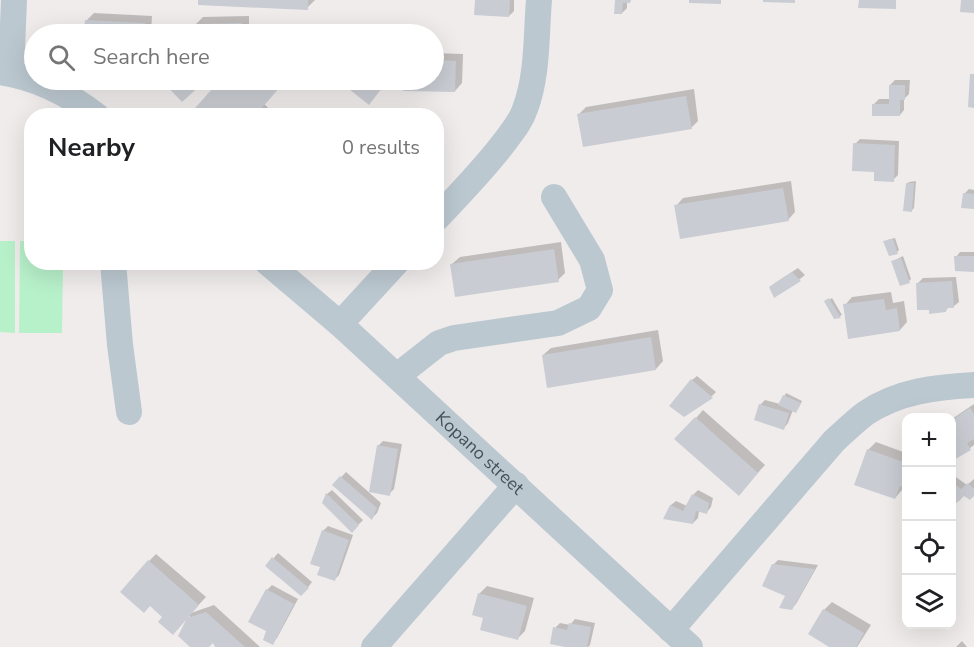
<!DOCTYPE html>
<meta charset="utf-8">
<style>
body{margin:0;font-family:"Nunito Sans",sans-serif;background:#f6f6f6;color:#202124}
.controls{position:absolute;right:18px;bottom:18px;display:grid;overflow:hidden;border-radius:12px;box-shadow:0 6px 24px #0002}
.controls button{width:54px;height:54px;display:grid;place-items:center;padding:0;border:0;border-bottom:2px solid #e0e0e0;background:#fff;color:#202124;font:30px sans-serif}
.list{margin:0;padding:0;list-style:none}
h2{display:flex;justify-content:space-between;align-items:center;height:78px;margin:0;padding:0 24px;font-size:26px}
h2 small{font-size:20px;font-weight:400;color:#757577}
.icon{flex:none;width:33px;height:33px;fill:none;stroke:currentColor;stroke-width:2;stroke-linecap:round;stroke-linejoin:round}
.map{position:relative;flex:none;width:974px;height:647px;overflow:hidden}
.search{position:absolute;background:#fff;box-shadow:0 6px 24px #0002;left:24px;top:24px;width:420px;height:66px;display:flex;align-items:center;gap:15px;box-sizing:border-box;padding:0 21px;border-radius:33px;color:#757577;font-size:22px}
.panel{position:absolute;background:#fff;box-shadow:0 6px 24px #0002;left:24px;top:108px;width:420px;height:162px;border-radius:24px}
.map>svg:first-child{display:block}
.green{fill:#b7f1ca}
.shadow{fill:#0003}
.building{fill:#c9ccd2}
.lines{fill:none;stroke-linecap:round;stroke-linejoin:round}
.minor{stroke:#bcc8d0;stroke-width:26}
.labels{text-anchor:middle;dominant-baseline:central;stroke-width:4.5;stroke-linejoin:round;paint-order:stroke}
.street-label{font-size:18px;fill:#44515b;stroke:#fff}
</style>
<div class="map">
<svg width="974" height="647" viewBox="0 0 974 647">
<rect width="100%" height="100%" fill="#f0ecec"/>
<!-- green -->
<path class="green" d="M0,241H15V333L0,332Z
M20,241H31L32,262L63,263L62,333H19Z"/>
<!-- shadow -->
<path class="shadow" d="M200,0H315L307,8Z
M476,0H514V11L509,16Z
M616,0H631L627,1V8L622,13Z
M94,13L152,16L151,34H85L86,21Z
M249,16V34H196L195,25L203,17Z
M169,27H188V34H167V29Z
M434,53L463,54L462,83L455,91L405,89V80H434Z
M163,80H205L182,100Z
M222,80H286L264,104L277,116L190,115Z
M895,80H910L909,94L904,99V110L900,115L874,104L879,99H890V85Z
M694,89L698,121L691,128L579,114L586,107Z
M860,139L899,141L898,175L893,180L876,170L855,144Z
M791,181L795,212L788,220L676,206L683,198Z
M916,181L914,208L912,210L907,184L909,182Z
M969,189L974,190V208L964,194Z
M895,238L899,250L897,252L885,242L887,240Z
M561,242L565,273L558,280L452,264L460,257Z
M960,252H974V270L956,257Z
M903,256L911,279L909,281L893,261Z
M798,268L805,275L800,279L774,295L770,287L775,283Z
M956,277L959,302L954,306L949,307L946,310L918,283L923,278Z
M891,292L893,303L904,301L907,322L900,330L845,305L852,297Z
M832,298L842,315L840,316L834,317L826,302Z
M658,330L663,361L656,369L543,355L551,348Z
M697,376L716,392L712,396L684,415L692,380Z
M786,393L802,401L798,409L793,410L788,423L784,428L760,405L765,400L780,404Z
M974,404V445L970,448L952,459V419Z
M703,410L765,465L746,486L696,418Z
M383,441L402,444L394,489L389,494L378,446Z
M876,442L906,453V487L904,486L902,490L895,498L868,450Z
M346,472L381,503L377,513L372,518L334,485Z
M952,472L953,475L967,485L974,479V494H964L952,504Z
M332,490L363,520L352,531L323,503L327,494Z
M698,490L713,498L711,507L707,512L699,511L698,518L693,523L665,517L671,505L676,501L687,506L693,495Z
M328,526L353,535L339,575L334,580L322,566L323,531Z
M278,553L312,582L306,590L267,566Z
M156,554L206,597L191,613L214,605L260,647H217L213,641L208,647H192L180,636L190,616L164,617L149,561Z
M778,560L818,565L796,604L791,609L773,565Z
M272,585L298,599L277,638L272,643L267,630V590Z
M487,586L534,598L525,631L517,639L485,617L474,614L480,593Z
M832,602L871,625L857,647H832L810,634L824,610Z
M575,619L595,623L590,645L588,647H573L555,628L560,623L570,625Z
M962,641L967,647H956Z"/>
<!-- building -->
<path class="building" d="M198,0H308V10L198,5Z
M475,0H510L509,17L474,15Z
M615,0H631L630,3H623L622,14H614Z
M689,0H721V4L689,3Z
M763,0H795V3L763,2Z
M859,0H896V9L858,8Z
M961,0H974V13L960,12Z
M85,20L145,23L144,34H84Z
M242,23V34H194V24Z
M166,28H186V34H166Z
M434,60L456,61L455,92L403,91L404,80H434Z
M970,74H974V108L968,107Z
M161,80H198L202,84L182,102Z
M220,80H272L280,87L255,116H188Z
M359,80H388L369,105L349,89Z
M889,85H905V100H900V116H872V104H889Z
M686,96L692,129L583,147L577,114Z
M853,143L895,145L894,182L874,181V172L852,171Z
M906,183H914L912,212L903,211Z
M783,188L789,221L680,239L674,205Z
M963,193L974,194V209L961,208Z
M893,239L898,254L889,256L883,241Z
M554,249L559,282L455,297L450,264Z
M954,256H974V272L955,271Z
M901,258L910,283L900,286L891,261Z
M792,272L801,281L774,298L769,287Z
M952,281L954,308H947L946,312L929,314V310H917L916,283Z
M829,298L841,318L834,319L824,301Z
M884,299L886,310L897,308L900,331L848,339L843,304Z
M651,337L656,370L547,388L542,355Z
M691,379L713,398L684,417L669,406Z
M783,395L801,403L796,413L778,405Z
M759,404L789,413L784,430L754,420Z
M970,408L974,414V439L967,443L971,450L952,461V420Z
M695,417L758,473L739,496L674,439Z
M377,445L398,449L390,496L369,492Z
M867,449L906,463V488L900,486L895,499L854,485Z
M340,476L377,508L372,520L332,485Z
M952,482L961,489L968,483L974,489V496L970,500L964,496L959,501L952,506Z
M326,493L359,525L352,533L322,503Z
M692,494L709,503L707,514L696,511L693,524L663,519L670,505L683,511Z
M322,530L349,540L335,581L317,575L320,567L310,564Z
M272,557L309,588L301,596L265,566Z
M148,560L199,605L173,635L158,622L162,617L150,606L144,613L120,592Z
M772,564L815,569L792,610L779,608L785,596L762,586Z
M266,589L294,604L273,645L263,640L266,631L248,622Z
M478,593L527,606L518,640L480,630L483,618L472,615Z
M823,609L864,633L856,647H829L808,634Z
M206,612L245,647H215L213,643L209,647H190L178,636L187,618Z
M569,623L591,627L587,647H565L550,644L553,627L567,630Z"/>
<g class="lines">
<!-- minor -->
<g class="minor">
<path d="M0,72C35,77 69,94 97,116"/>
<path d="M11,73L14,0"/>
<path d="M436,219C459,195 483,170 503,144C511,133 521,122 525,109C538,75 536,35 539,0"/>
<path d="M113,262L120,345L129,412"/>
<path id="s1" d="M267,262L340,324L690,647"/>
<path d="M340,324L397,262"/>
<path d="M397,376L439,343L454,338L558,323L589,308L600,290L592,260L554,197"/>
<path d="M671,630L834,441C844,432 855,421 866,413C899,391 936,387 974,385"/>
<path d="M374,647L516,485"/>
</g>
</g>
<g class="labels">
<!-- street labels -->
<g class="street-label">
<text stroke="none"><textPath href="#s1" startOffset="286">Kopano street</textPath></text>
</g>
</g>
</svg>
<div class="controls">
<button>+</button>
<button>−</button>
<button><svg class="icon" aria-label="locate" viewBox="0 0 24 24"><circle cx="12" cy="12" r="6"/><path d="M12 2v4M12 18v4M2 12h4M18 12h4"/></svg></button>
<button><svg class="icon" aria-label="layers" viewBox="0 0 24 24"><path d="M12 4l9 5-9 5-9-5zM3 14l9 5 9-5"/></svg></button>
</div>
<div class="search"><svg class="icon" aria-label="search" viewBox="0 0 24 24"><circle cx="10" cy="10" r="6"/><path d="M15 15l6 6"/></svg>Search here</div>
<section class="panel">
<h2>Nearby<small>0 results</small></h2>
<ul class="list">
</ul>
</section>
</div>
